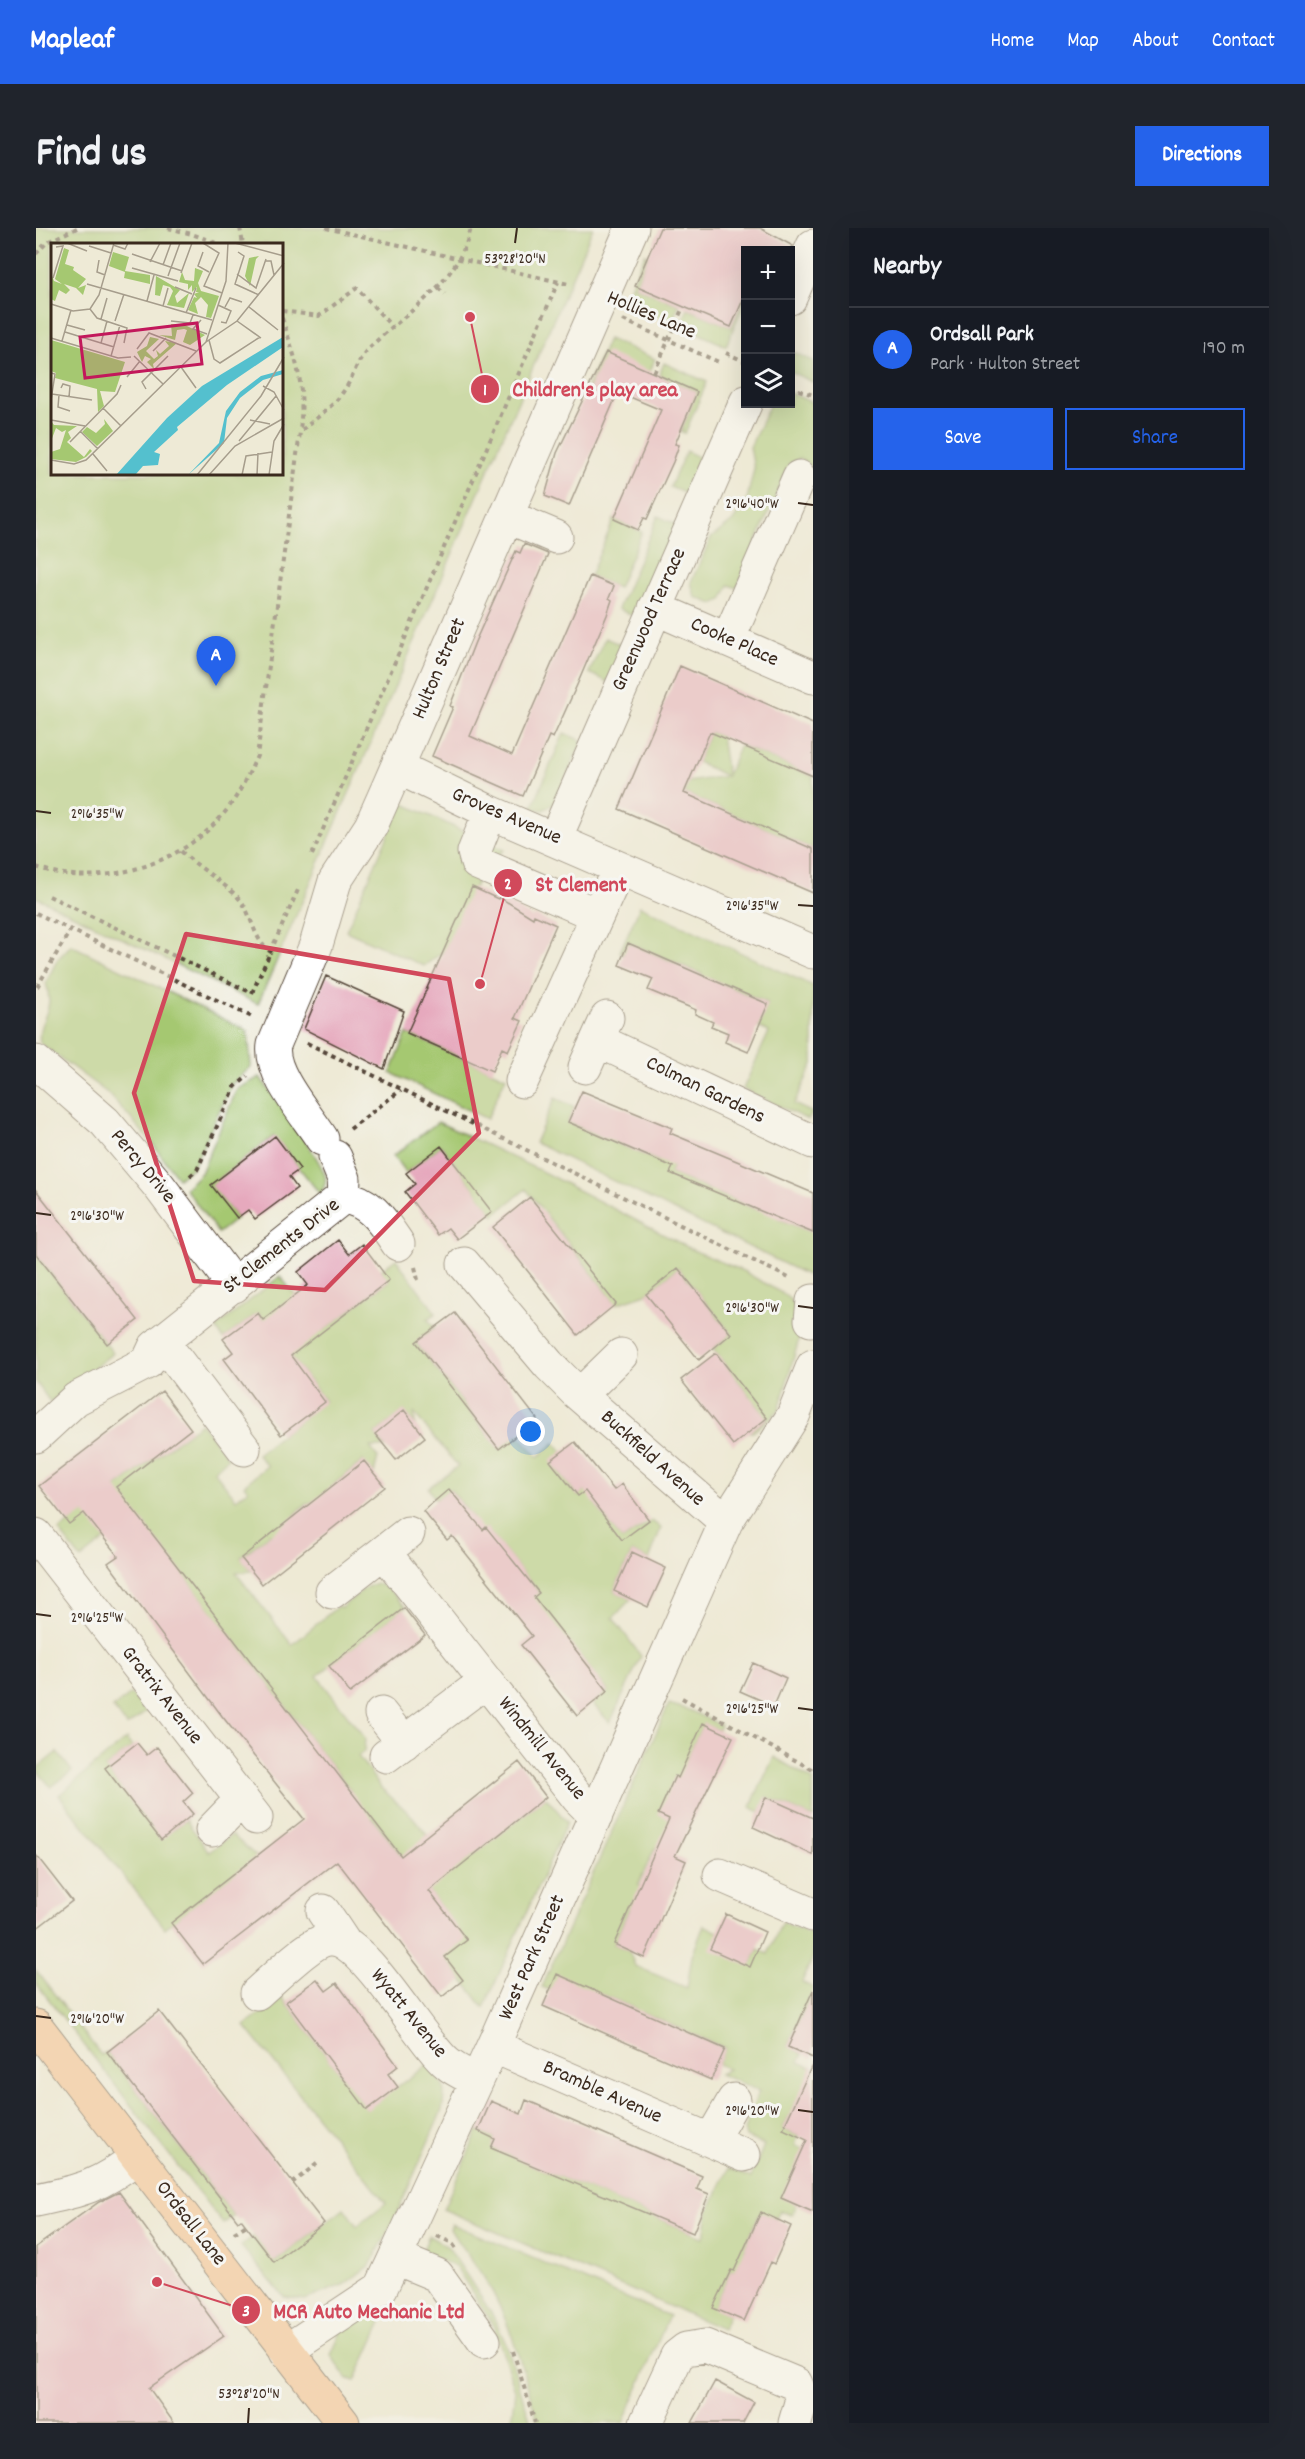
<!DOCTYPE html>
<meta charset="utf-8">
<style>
body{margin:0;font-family:Dekko,sans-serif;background:#20242c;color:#f1f3f6}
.controls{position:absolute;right:18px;top:18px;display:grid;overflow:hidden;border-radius:0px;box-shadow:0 6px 24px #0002}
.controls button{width:54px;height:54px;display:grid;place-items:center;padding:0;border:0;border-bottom:2px solid #363941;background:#171b24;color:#f1f3f6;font:30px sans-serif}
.you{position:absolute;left:495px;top:1204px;width:21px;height:21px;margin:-15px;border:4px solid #fff;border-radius:50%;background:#1a73e8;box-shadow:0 0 0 9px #1a73e833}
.badge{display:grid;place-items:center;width:39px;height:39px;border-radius:50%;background:#2563eb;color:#fff;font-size:20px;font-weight:700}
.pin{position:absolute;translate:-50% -50px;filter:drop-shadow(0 2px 3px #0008)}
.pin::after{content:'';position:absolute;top:32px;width:21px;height:18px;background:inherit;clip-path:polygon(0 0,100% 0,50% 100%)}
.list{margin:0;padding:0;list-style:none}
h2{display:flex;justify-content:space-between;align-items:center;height:78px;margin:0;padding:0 24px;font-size:26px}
h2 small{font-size:20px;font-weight:400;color:#9ea1a6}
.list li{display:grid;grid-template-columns:39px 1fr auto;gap:18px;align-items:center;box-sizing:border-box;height:84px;padding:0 24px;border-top:2px solid #363941}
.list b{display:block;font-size:22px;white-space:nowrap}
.list p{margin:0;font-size:20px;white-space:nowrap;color:#9ea1a6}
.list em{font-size:20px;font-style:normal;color:#9ea1a6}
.actions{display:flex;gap:12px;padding:18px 24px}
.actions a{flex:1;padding:14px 0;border:2px solid #2563eb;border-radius:0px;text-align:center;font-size:21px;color:#2563eb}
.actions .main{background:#2563eb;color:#fff}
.icon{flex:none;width:33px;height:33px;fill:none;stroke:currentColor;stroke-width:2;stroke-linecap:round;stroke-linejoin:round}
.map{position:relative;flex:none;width:777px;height:2195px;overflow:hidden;border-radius:0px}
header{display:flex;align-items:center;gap:36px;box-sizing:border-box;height:84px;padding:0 30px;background:#2563eb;color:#fff}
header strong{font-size:28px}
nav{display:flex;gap:33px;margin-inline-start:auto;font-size:21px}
.intro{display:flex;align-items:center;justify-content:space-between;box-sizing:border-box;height:144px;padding:0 36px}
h1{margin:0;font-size:42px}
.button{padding:15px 27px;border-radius:0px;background:#2563eb;color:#fff;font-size:21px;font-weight:700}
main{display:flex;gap:36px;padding:0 36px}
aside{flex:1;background:#171b24;border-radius:0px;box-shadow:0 6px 24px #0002}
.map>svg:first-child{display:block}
.green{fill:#a5c871;stroke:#707948;stroke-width:1.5;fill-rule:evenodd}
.building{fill:#e6a9bd}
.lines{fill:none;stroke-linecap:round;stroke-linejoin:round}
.minor-casing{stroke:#56473a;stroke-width:35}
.major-casing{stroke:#56473a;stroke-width:35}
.path{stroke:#56473a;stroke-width:4;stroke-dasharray:4.5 4.5;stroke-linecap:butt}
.minor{stroke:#fff;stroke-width:33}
.major{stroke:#f8bd89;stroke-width:33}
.marked{fill:none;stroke:#d1495b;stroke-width:4.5;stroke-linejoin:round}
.ticks{fill:none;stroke:#3b2a1e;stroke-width:2}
.labels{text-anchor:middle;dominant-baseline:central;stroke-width:6;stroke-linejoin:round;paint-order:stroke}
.street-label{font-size:21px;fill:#3b2a1e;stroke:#f6f6f2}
.inset-road{fill:none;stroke:#a69d8c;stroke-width:1.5}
.view{fill:#c2185b;fill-opacity:0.15;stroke:#c2185b;stroke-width:3}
.inset-edge{fill:none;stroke:#3b2a1e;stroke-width:3}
.ticks-label{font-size:15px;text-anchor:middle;fill:#3b2a1e;stroke:#f6f6f2;stroke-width:6;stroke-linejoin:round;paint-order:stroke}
.leader{fill:none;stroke:#d1495b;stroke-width:2}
.callout-dot{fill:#d1495b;stroke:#f6f6f2;stroke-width:2}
.mark-label{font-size:18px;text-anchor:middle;font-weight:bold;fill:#fff}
.callout-label{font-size:22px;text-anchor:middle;font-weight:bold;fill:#d1495b;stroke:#f6f6f2;stroke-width:6;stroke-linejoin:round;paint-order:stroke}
</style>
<header>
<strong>Mapleaf</strong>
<nav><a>Home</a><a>Map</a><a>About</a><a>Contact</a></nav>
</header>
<div class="intro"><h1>Find us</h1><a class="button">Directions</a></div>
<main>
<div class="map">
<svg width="777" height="2195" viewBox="0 0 777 2195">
<rect width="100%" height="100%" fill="#f6f6f2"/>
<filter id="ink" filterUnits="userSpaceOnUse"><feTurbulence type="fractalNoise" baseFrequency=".0167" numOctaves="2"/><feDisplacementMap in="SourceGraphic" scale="12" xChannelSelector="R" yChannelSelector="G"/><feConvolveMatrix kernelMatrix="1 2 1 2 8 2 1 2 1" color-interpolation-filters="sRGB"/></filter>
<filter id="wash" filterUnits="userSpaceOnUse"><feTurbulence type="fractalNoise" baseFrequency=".008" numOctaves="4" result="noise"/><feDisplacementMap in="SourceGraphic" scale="24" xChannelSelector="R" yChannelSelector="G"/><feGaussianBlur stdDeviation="1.35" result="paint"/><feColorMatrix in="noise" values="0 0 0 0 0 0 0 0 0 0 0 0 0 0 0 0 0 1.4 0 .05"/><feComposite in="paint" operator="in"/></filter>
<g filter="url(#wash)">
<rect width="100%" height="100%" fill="#eeead6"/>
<!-- green -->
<path class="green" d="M0,0H557L222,776L0,669ZM246,16V246H16V16Z
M609,26L612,27L599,58L643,77L636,94L588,73Z
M708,69L709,73L690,118L644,97L652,81L695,99Z
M572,111L619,131L614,144L555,160L551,159Z
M757,124L777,133V154L755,144Z
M628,135L671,154L649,205L645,204L661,164L623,147Z
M755,165L777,175V241L764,230L753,236L701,360L693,357L686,372L677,376L659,369L655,354L675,310L697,293L711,271L718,241L714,219L734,176H754Z
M650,223L669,232L653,267L634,259Z
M622,288L641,297L600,389L582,381Z
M578,291L606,304L582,360L554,348Z
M569,410L588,418L572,454L553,445Z
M674,504L685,508L691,547L704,517L777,548V621L648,565L652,554L690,548L661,534Z
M528,505L546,513L519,575L507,582L496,580Z
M366,575L468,622L448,639L408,723L388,738L310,703Z
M604,678L777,758V836L758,876L777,885L772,892L707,861L733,804L722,799L732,775L674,751L659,765L666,746L593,715L588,726L584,724Z
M35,717L212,803L215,839L196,856L157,939L142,950L111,909L74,867L4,815C0,789 20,788 10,755L21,732Z
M371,805L470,849L451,891L355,845Z
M224,849C237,869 285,930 289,948C291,955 287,961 284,966L238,908L176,957L201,990L182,1005L149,960L165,945L201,861Z
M519,870L539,879L532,894L568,911L575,896L578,914L622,933L642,926L634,945L674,962L681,944L688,947L681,965L721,982L751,973L743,991L777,1005L775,1049L499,915Z
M402,894L509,945L659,1023L707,1043L751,1068L769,1090L743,1182L717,1204H713L731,1190L677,1121L695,1106L642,1040L610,1066L580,1076L490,961L458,987L405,918L370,945L357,928Z
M0,1026L77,1125L14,1174L0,1154Z
M360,1031L400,1085L391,1091L399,1099L380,1115L463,1221L482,1206L502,1229L519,1215L527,1224L515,1234L542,1268L555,1258L559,1276L586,1312L616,1293L625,1300L613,1332L596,1324L578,1363L595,1371L577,1390L605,1428L574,1495L557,1476L572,1463L516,1393L490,1375L503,1365L450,1300L438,1309L437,1290L414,1261L400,1272L392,1260L422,1238L378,1185L379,1196L368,1183L339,1206L349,1219H334L342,1230L338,1246L327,1233L298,1256L309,1269C268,1269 256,1281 245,1319L234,1306L205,1329L216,1343L200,1345L256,1417L302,1378L305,1380L329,1360L340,1355L351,1360L370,1379L281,1448L329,1510L328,1523L322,1528L345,1560L376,1588L419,1641L510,1569L531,1594L448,1780L409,1729L417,1695L337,1590L307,1613L315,1563L101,1287L45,1331L23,1303L165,1195L192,1230L178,1243L200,1271L212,1262L208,1257L231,1238L221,1226L289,1173L222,1085L187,1111L180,1100L244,1048L287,1103L352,1053L345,1042Z
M95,1466L110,1484L91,1498L77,1480Z
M633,1476L653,1482L684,1497L682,1502L667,1496L650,1533L655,1555L639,1549L635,1626L619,1620L602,1657L617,1664L594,1678L578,1716L593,1723L599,1738L651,1760L656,1728L668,1697L682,1704L714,1738L722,1721L732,1726L746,1694L777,1707V1729L766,1754L777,1760V1779L770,1777L752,1818L767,1826L763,1834L777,1840L747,1901L762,1908L759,1918L777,1925L756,1987L744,1982L740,1991L724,1985L708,2022L710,2049L695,2042L678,2079L693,2086L686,2101L407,1981L442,1903L459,1911L456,1920L668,2010L672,1983L693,1940L715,1950L728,1917L710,1909L708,1902L723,1863L683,1846L692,1841L682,1836L689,1820L652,1804L645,1820L647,1802L606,1784L593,1797L600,1781L563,1765L514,1762L506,1759Z
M90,1511L96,1519L69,1540L125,1611L150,1592L173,1624L196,1607L221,1629L129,1700L23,1567Z
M21,1524L36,1543L15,1559L0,1541Z
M738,1529L777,1552V1590L731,1569L724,1584L714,1579Z
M0,1742L65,1827L71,1824L198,1988L187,1996L0,1755Z
M246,1769L331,1881L391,1837C407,1855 411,1857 406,1882L358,1993L334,2037L309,2056L269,2072L248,2069L205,2018L218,2008L239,2034L308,1980L321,1998L350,1975L209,1798Z
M416,1996L633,2088L587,2195H502C488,2146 476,2095 449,2051C438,2034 424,2019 414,2001Z
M393,2008L412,2019L456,2086L471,2118L495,2195H475L479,2162L458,2098L420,2039L386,2024Z
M347,2080L350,2085L319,2153L310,2150L295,2127L304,2107L302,2105Z"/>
<g id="blocks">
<!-- building -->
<path class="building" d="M624,0H724L757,18L754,22H710V65L695,99L599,58Z
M570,124L661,164L639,216L643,217L637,234L611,291L608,290L602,302L578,291L625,182L582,164L533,278L509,268L521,225Z
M488,316L512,326L434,508L476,527L554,348L578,358L573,370L576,372L571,387L541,457L517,510L513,508L487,568L396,528L417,479L414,478L439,414L480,323L484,325Z
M644,438L777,496V548L674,504L648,565L777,621V665L583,581Z
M436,659L462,671L463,669L497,690L498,687L520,697L479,790L486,793L472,823L466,820L456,843L371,805Z
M592,715L732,776L712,824L689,814L692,805L675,798L677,794L659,786L660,782L612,762L617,751L583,737Z
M290,748L368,783L348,841L268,801Z
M546,863L636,900L634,905L777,965V1005L634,945L637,939L532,894Z
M239,908L264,941L253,949L261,960L219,991L212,982L201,990L175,957Z
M405,918L456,984L421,1011L412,1000L402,1007L369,964L379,956L370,945Z
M0,962L102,1092L71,1116L0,1026Z
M494,969L580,1076L542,1107L457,999Z
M302,1012L313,1026L326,1016L353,1052L255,1128L289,1174L245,1207L188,1131L197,1124L187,1111L222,1085L227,1092L272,1057L262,1044Z
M642,1040L695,1106L663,1132L610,1066Z
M419,1085L501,1191L463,1221L380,1114Z
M680,1125L731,1190L697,1217L645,1152Z
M126,1163L155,1201L80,1259L365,1628L483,1534L510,1569L393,1663L431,1712L409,1729L427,1752L406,1769L301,1633L167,1736L135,1695L268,1591L186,1488L72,1335L82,1328L48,1285L33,1296L3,1258Z
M368,1182L389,1209L360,1232L339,1206Z
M539,1214L578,1262L586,1256L613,1292L586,1312L549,1263L542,1268L514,1233Z
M328,1233L349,1259L226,1356L205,1330Z
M413,1261L447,1302L450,1299L503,1365L498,1369L572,1463L541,1488L485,1417L496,1408L416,1308L411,1312L387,1283Z
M596,1324L630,1340L612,1379L578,1363Z
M368,1380L389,1407L314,1465L293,1438Z
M717,1435L750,1450L738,1478L704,1463Z
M667,1495L697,1509L639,1628L650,1633L608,1730L578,1716L633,1591L622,1586L639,1548L642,1550Z
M101,1515L111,1527L121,1519L157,1565L147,1574L157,1586L125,1612L69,1540Z
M730,1569L777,1590V1627L717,1599Z
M0,1627L36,1673L0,1701Z
M690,1686L729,1704L714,1739L674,1721Z
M521,1746L689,1821L675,1852L507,1778Z
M281,1751L290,1763L301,1755L362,1838L352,1846L362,1859L331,1882L250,1774Z
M777,1762V1830L752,1819Z
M123,1783L288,1995L238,2034L205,1991L202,1993L71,1824Z
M777,1835V1984L745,1970L771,1912L747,1901Z
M490,1872L666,1948L661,1961L673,1966L657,2005L455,1920L459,1911L442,1903L455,1873L485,1886Z
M83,1964L188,2108L113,2160L138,2195H0V2019L63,1974Z
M725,1984L755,1998L738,2036L735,2034L708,2093L677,2080L695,2042L698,2043Z
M679,2153L718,2174L707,2195H656Z"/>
</g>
</g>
<g filter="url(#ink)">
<use href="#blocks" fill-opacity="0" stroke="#56473a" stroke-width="1.5"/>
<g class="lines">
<defs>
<path id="minor" d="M754,70L777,18
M470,288L520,309
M619,380L777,449
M692,412L763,249
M361,539L454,584L777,724
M454,584L438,624L441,635L561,687
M519,611L710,174
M561,812L777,914
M0,834L69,894L123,958L198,1058
M549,839L571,790
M486,853L583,640
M286,911C271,887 233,845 238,817L280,717L299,653L335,598L351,562L596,0
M299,929L308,951L307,969
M428,1036L513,1137L540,1164L690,1294
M775,1092L777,1073
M126,1113L208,1221
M544,1167L585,1127
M0,1208L40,1171L112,1134L119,1119L307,969C335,973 347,994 362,1016
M0,1307L220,1590
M348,1324L542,1570L560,1588
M296,1364L372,1305
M345,1486L368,1515
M350,1528L450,1453
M176,1602L206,1571
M684,1647L777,1687
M287,1683L307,1713
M221,1765C235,1753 277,1711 294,1711C328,1709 385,1815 412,1836C420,1843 431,1847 440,1852
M457,1818L708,1927
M675,1912L698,1872
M0,1972C45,1963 64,1958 101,1929
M360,2030L401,2047L448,2113
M250,2123L345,2060L457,1818L690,1294L757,1188L777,1138
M610,2195L641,2128L650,2121L669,2118L760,2156L766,2171L759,2195"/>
<path id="major" d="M0,1798L307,2195"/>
</defs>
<!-- minor casing -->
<use href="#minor" class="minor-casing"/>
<!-- major casing -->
<use href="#major" class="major-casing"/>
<!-- path -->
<path class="path" d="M132,0L156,6L183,16
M204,0L207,16
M290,0L532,56
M0,26L11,14L41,0
M402,60L409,66
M246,83L283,88L321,60L357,100
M246,90C261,135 269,155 264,203
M587,92L685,135
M690,125L710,134
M618,145L647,79
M754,159L777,167
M145,623C161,639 195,659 206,674C217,690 218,715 237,725
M276,627L522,54
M0,639C61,661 140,639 183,591C200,573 211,550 221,528L264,204C279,190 295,181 307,164C317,151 321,131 333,120C372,82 421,57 435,0
M13,668L216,765L262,662
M0,685L218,790
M1,759L35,701
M271,815L755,1051
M314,901L365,862
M154,948L161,942L199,859L212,848
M379,1039L382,1052
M646,1470L777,1542
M256,1955L282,1935
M198,2005L212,1996
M401,2008L416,2015L421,2022
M477,2123L499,2195"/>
<!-- minor -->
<use href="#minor" class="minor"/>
<!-- major -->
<use href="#major" class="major"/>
</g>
</g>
<!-- marked area -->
<path d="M0 0H777V2195H0ZM150,706L413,751L443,905L289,1062L158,1053L98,865Z" fill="#eeead6" fill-opacity=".55" fill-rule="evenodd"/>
<path class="marked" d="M150,706L413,751L443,905L289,1062L158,1053L98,865Z"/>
<!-- ticks -->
<path class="ticks" d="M479,15L481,0M762,275L777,277M0,583L15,585M762,677L777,678M0,985L15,987M762,1078L777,1080M0,1386L15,1388M762,1480L777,1482M0,1788L15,1790M762,1882L777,1884M212,2195L213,2180"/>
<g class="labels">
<!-- street labels -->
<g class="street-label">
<text transform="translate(615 88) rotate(23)">Hollies Lane</text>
<text transform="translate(614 392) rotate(-66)">Greenwood Terrace</text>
<text transform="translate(698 415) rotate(24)">Cooke Place</text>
<text transform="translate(404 441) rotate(-67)">Hulton Street</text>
<text transform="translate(470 589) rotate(23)">Groves Avenue</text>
<text transform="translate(669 863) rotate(26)">Colman Gardens</text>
<text transform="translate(106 939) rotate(50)">Percy Drive</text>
<text transform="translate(246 1019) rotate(-38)">St Clements Drive</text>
<text transform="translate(616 1231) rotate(42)">Buckfield Avenue</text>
<text transform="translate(125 1468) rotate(52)">Gratrix Avenue</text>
<text transform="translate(505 1521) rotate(51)">Windmill Avenue</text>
<text transform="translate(497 1730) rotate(-66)">West Park Street</text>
<text transform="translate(372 1786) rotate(51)">Wyatt Avenue</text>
<text transform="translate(566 1865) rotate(24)">Bramble Avenue</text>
<text transform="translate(154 1996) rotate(52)">Ordsall Lane</text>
</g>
</g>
<!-- overview -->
<g transform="translate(15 15)">
<rect width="232" height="232" fill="#eeead6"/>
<path d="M13,5L18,7L14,21L23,24L22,27L35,36L27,45L35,42L32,52L25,45L13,41L19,47L15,51L8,47L4,58L0,56V31L3,38L11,41L4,36ZM62,9L78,14L74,28L99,32V41L73,35L74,29L58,23ZM208,13L205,16L199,43L194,33L198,15ZM144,25L152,28L147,40L150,48L168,53L160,75L155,74L157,62L150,54L144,60L147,71L137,67L143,54L146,55L143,51L148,49H145L146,44L141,49V42L137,47V41L128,39L131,29L134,37L143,38ZM105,33L129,47L124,53L126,60L138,50L133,65L116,62L122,48L119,44L112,42L109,53L104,52ZM120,81H132L154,92L139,102L132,99L136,87L133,86L126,87L124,97L108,92L121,93ZM99,94L108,96L95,108L103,116L107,113L105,107L109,111L118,103L114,98L126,100L102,121L103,126L96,119L100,116L94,113L91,119L86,109L96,103ZM0,97L74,119L64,149L49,148L53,163L47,169L46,146L4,135L5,130L0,128ZM53,176L62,188L46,203L31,189L36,184L45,190L54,181ZM0,178L3,182L26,183L17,189L20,195L16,199L33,214L39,206L41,208L35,214L25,219L0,216V209L9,206L15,187L11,189L5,185L0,198Z" fill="#a5c871"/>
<path d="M232,94V104L176,142L126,184L127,187L103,209L109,211L107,222L92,223L85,231L123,232H65L116,175L151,143ZM232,127V131L212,137L189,155L176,175L173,200L137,232L168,200L175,168L189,149L210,133Z" fill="#54c0ce"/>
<path class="inset-road" d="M16,0L36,8M152,0L168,10L153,43L171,50M184,0L233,13M62,2L74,6L77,0M38,3L60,10M152,9L147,23L158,29M187,9L193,13L184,41L208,52M81,11L131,28M48,17L46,29L54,32M215,18H220L223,32M99,19L109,0M112,22L120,0M81,25L127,38M130,30L141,0M186,31L205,45L215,16M117,33L129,0M2,35L12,3L5,4M36,41L161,77M124,44L141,51M96,58L103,32M0,61L22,68L39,66L48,52L63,0M167,62L180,68L175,80L170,79M112,63L117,45M174,64L179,55L191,59M198,64L227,87M39,66L46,75L76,85L73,100M135,70L145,45M50,76L56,55M150,77L142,86L156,91M64,78L73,51M120,78L139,80L142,72M186,78L210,95M16,82L34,87M14,89L63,104M0,95L67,115L80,114M158,97L163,116L169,120L209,94M11,98L20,67M155,99L175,38L177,0M50,100L56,78M86,106L98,90L145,108M102,108L115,95M60,113L69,82M83,113L112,141M130,124L145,145M0,130L4,131L0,157M76,134L89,118M212,143L223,149L233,167M10,145L12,141L19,143L18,154M95,146L91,139L117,113M1,151L41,157M8,152L7,164L19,168M52,165L70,183M0,177L34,183M199,177L219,181M29,188L47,206M188,198L225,153M19,199L66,151L70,142M42,211L56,228M0,217L23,221L35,217L155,99L186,78L233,20M146,232L210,153L233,114M158,232L184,203L233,175M191,232L195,213L221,209M206,232L207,210M218,232L223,198L233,181"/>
<path class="view" d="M146,80L151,121L34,135L29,94Z"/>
<rect width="232" height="232" class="inset-edge"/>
</g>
<g class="ticks-label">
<text x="479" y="35">53°28'20"N</text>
<text x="716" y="280">2°16'40"W</text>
<text x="61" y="590">2°16'35"W</text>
<text x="716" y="682">2°16'35"W</text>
<text x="61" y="992">2°16'30"W</text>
<text x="716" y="1084">2°16'30"W</text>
<text x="61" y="1394">2°16'25"W</text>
<text x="716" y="1485">2°16'25"W</text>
<text x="61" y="1795">2°16'20"W</text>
<text x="716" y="1887">2°16'20"W</text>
<text x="213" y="2170">53°28'20"N</text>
</g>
<!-- callouts -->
<path class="leader" d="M434 89L449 161M444 756L472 655M121 2054L210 2082"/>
<g class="callout-dot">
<circle cx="434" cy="89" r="6"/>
<circle cx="444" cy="756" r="6"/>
<circle cx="121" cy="2054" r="6"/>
<circle cx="449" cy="161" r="15"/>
<circle cx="472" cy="655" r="15"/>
<circle cx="210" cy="2082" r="15"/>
</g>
<g class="mark-label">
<text x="449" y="167">1</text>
<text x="472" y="661">2</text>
<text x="210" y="2088">3</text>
</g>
<g class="callout-label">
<text x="559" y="168">Children's play area</text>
<text x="545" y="663">St Clement</text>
<text x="333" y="2090">MCR Auto Mechanic Ltd</text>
</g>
</svg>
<div class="controls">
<button>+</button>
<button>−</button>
<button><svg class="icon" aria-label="layers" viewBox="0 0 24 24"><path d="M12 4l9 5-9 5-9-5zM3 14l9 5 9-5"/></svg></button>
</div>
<div class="you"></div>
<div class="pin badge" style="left:180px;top:458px">A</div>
</div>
<aside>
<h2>Nearby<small></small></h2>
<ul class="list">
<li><span class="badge">A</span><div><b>Ordsall Park</b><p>Park · Hulton Street</p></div><em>190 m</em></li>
</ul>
<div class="actions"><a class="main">Save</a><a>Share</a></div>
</aside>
</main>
